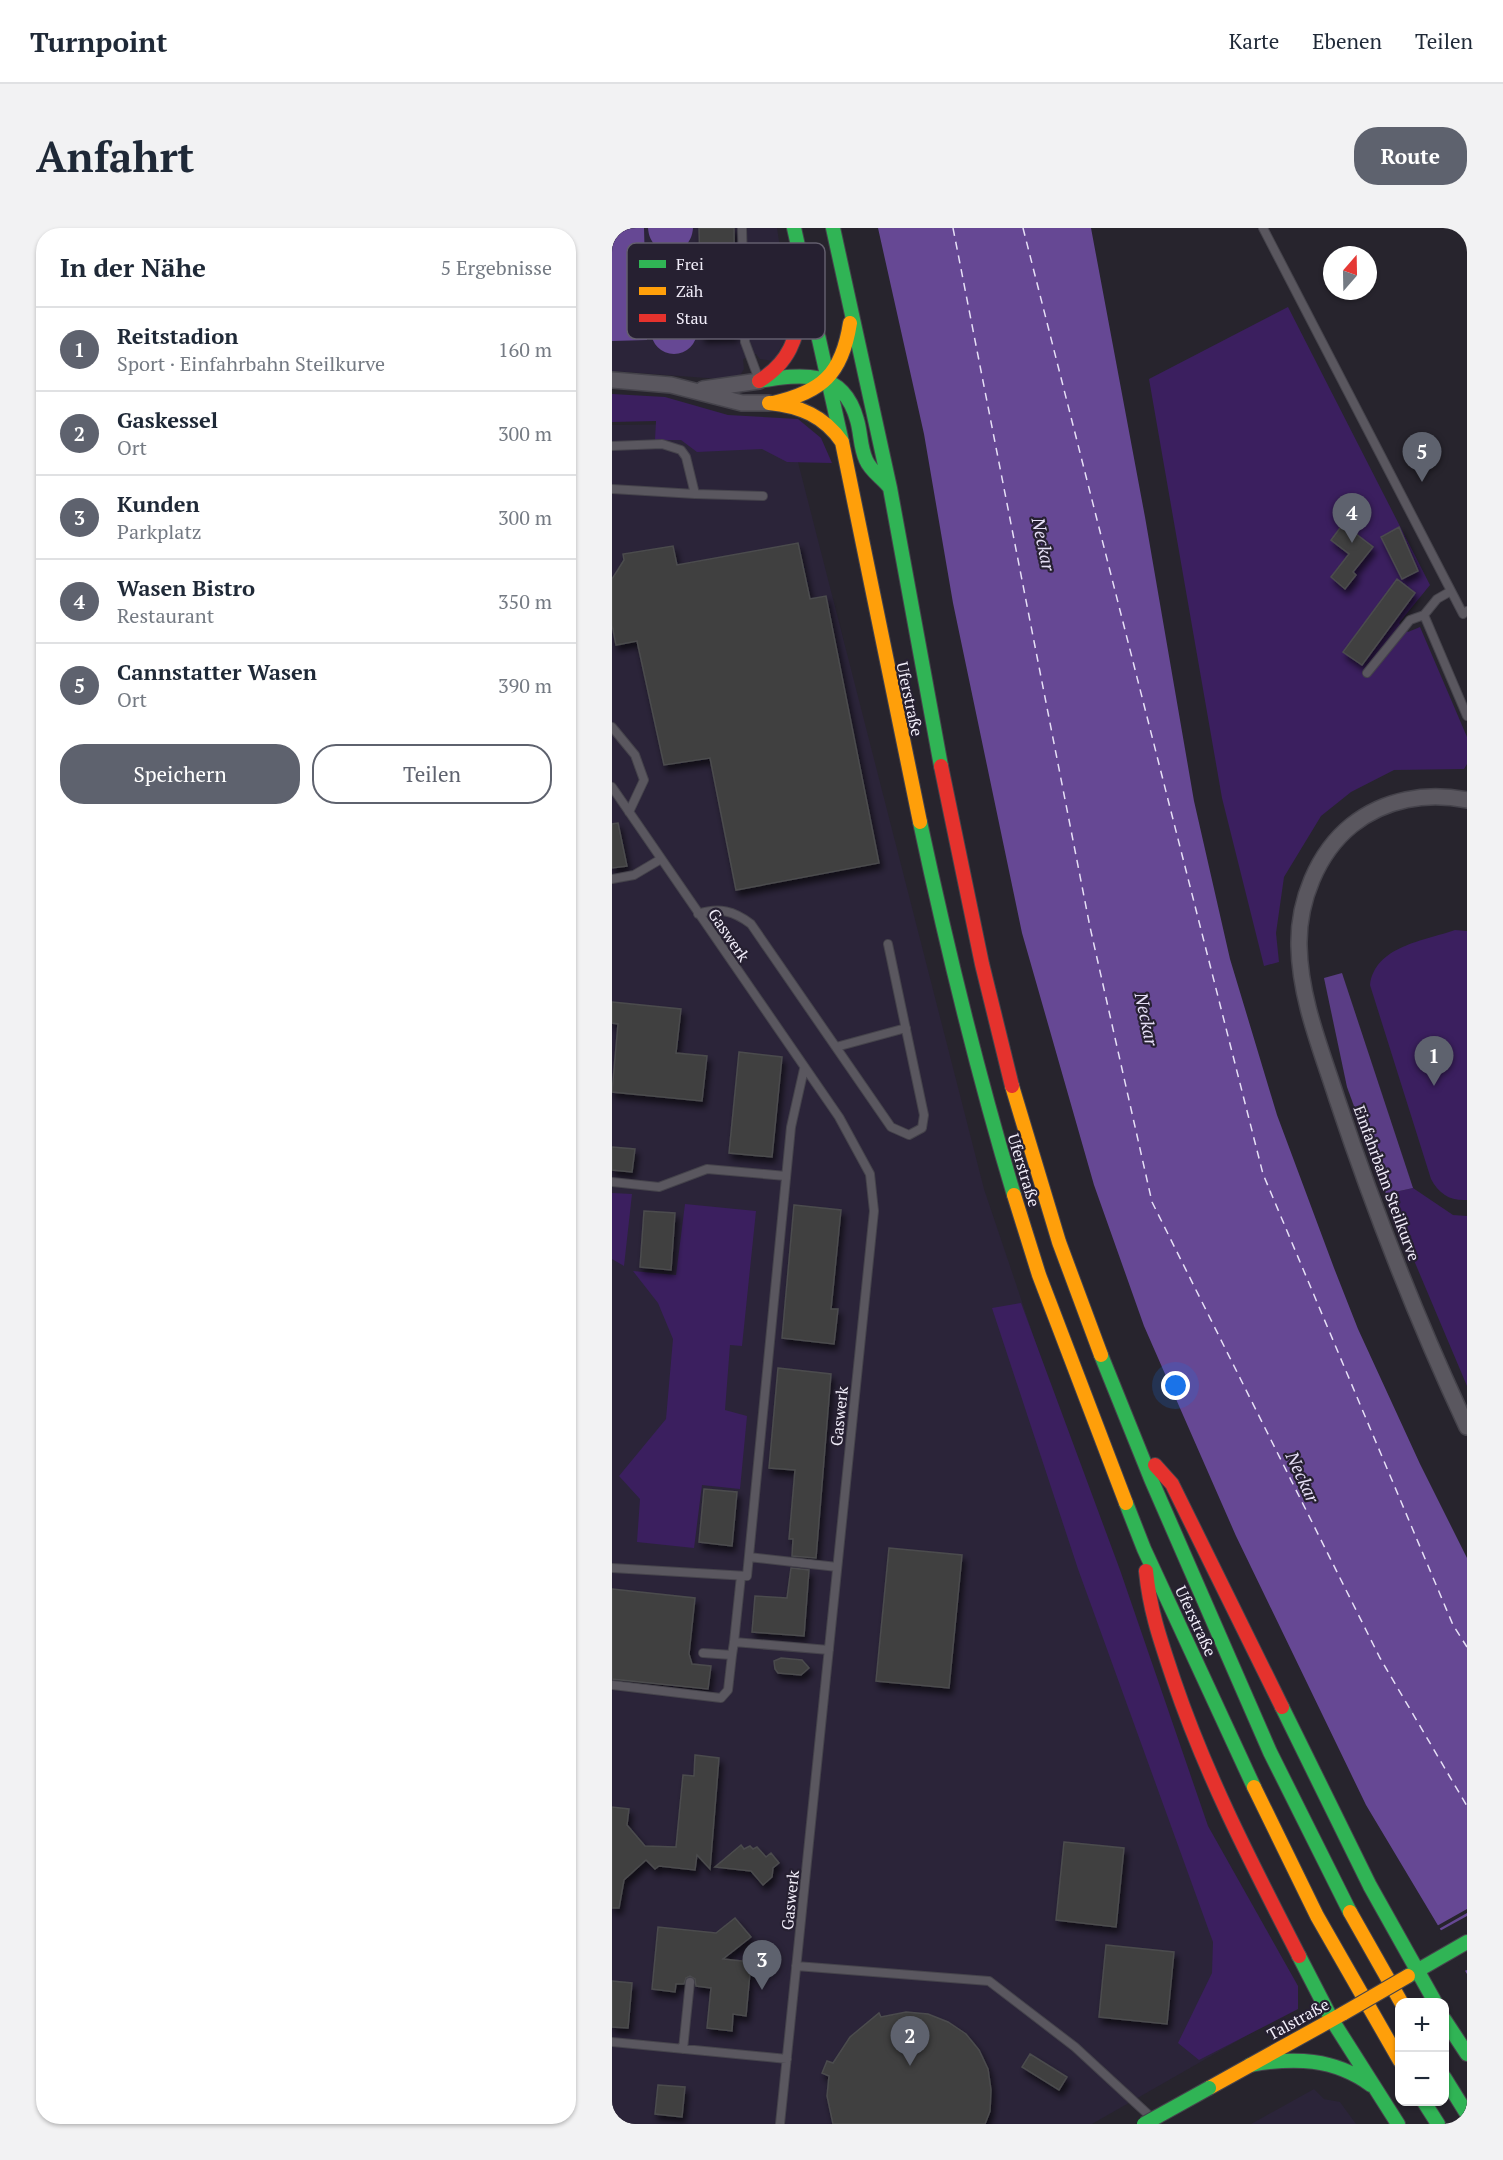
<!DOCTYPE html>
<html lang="de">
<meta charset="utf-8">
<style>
body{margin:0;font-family:"PT Serif",serif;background:#f2f2f3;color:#1f2937}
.controls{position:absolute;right:18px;bottom:18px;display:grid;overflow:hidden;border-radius:12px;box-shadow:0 2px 4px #0004}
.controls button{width:54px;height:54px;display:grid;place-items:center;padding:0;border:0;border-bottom:2px solid #e0e1e3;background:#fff;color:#1f2937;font:30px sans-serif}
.compass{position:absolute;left:711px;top:18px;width:54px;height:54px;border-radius:50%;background:#fff;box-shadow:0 2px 4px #0004;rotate:20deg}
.you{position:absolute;left:564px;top:1158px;width:21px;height:21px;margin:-15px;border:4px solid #fff;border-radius:50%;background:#1a73e8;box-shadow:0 0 0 9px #1a73e833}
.badge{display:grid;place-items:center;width:39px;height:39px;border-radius:50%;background:#5e626e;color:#fff;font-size:20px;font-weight:700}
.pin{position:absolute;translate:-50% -50px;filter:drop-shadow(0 2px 3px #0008)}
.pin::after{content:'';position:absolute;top:32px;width:21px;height:18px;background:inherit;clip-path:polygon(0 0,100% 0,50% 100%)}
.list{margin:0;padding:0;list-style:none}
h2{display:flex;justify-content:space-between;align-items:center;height:78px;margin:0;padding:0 24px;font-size:26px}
h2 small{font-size:20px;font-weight:400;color:#747a83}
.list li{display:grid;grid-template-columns:39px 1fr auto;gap:18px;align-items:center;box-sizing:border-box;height:84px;padding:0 24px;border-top:2px solid #e0e1e3}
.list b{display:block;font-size:22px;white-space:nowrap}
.list p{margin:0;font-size:20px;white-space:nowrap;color:#747a83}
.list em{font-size:20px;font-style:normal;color:#747a83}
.actions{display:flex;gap:12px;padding:18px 24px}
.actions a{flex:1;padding:14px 0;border:2px solid #5e626e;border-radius:24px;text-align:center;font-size:21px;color:#5e626e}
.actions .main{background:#5e626e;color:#fff}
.map{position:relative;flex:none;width:855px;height:1896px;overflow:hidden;border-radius:24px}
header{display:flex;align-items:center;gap:36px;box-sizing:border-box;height:84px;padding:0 30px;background:#fff;border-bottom:2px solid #e0e1e3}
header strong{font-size:28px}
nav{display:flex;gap:33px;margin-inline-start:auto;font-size:21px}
.intro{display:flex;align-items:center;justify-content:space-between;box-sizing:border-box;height:144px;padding:0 36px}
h1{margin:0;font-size:42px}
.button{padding:15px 27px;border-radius:24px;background:#5e626e;color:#fff;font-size:21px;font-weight:700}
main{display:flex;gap:36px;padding:0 36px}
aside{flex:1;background:#fff;border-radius:24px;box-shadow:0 2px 4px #0004}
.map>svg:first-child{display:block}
.built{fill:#2b2439}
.green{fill:#3b1f5f}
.forest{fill:#5a3d85}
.water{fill:#664894}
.pier{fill:#27242d}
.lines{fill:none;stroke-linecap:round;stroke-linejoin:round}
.ferry{stroke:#e6dff6;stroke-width:1.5;stroke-dasharray:8 6;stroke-linecap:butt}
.building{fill:#403f40;stroke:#4b4c4d;stroke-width:1.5;filter:url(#shadow)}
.lane-casing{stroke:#45434b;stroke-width:10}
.street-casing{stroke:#45434b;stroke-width:18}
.fast-casing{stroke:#45434b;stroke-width:16}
.slow-casing{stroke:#45434b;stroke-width:16}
.jam-casing{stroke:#45434b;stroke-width:16}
.lane{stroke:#5a575f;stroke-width:8}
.street{stroke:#5a575f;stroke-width:15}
.fast{stroke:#30b455;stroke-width:14}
.slow{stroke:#ff9f0a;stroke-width:14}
.jam{stroke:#e5322d;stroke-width:14}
.fast-bridge-casing{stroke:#45434b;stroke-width:16;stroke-linecap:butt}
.slow-bridge-casing{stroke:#45434b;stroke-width:16;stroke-linecap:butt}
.fast-bridge{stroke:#30b455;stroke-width:14}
.slow-bridge{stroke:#ff9f0a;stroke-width:14}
.labels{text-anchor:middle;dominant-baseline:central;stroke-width:4.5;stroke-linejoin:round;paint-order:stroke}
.street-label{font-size:16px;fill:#f1edf9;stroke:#262031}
.water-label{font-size:18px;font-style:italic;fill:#e6dff6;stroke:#262031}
.key{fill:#262031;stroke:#635e6d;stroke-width:1.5}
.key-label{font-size:16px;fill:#f1edf9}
</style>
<header>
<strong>Turnpoint</strong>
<nav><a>Karte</a><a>Ebenen</a><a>Teilen</a></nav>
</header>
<div class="intro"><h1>Anfahrt</h1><a class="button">Route</a></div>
<main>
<aside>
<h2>In der Nähe<small>5 Ergebnisse</small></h2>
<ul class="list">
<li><span class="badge">1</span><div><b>Reitstadion</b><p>Sport · Einfahrbahn Steilkurve</p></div><em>160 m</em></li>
<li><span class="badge">2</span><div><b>Gaskessel</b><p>Ort</p></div><em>300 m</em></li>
<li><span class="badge">3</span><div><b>Kunden</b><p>Parkplatz</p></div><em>300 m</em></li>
<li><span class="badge">4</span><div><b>Wasen Bistro</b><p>Restaurant</p></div><em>350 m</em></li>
<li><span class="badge">5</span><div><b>Cannstatter Wasen</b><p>Ort</p></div><em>390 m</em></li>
</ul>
<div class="actions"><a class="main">Speichern</a><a>Teilen</a></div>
</aside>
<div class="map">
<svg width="855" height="1896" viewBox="0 0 855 1896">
<defs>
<filter id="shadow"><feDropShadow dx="3" dy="5.5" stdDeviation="3" flood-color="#0009"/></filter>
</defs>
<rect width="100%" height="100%" fill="#27242d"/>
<!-- built -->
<path class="built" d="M0,0H165L180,99L161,133L148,131L144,126L131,131L132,141L127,149L108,151L0,143Z
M176,195L372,961L517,1391L595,1602L683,1780L480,1896H0V197Z
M702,1861L712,1871L728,1874L744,1896H639Z"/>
<!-- green -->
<path class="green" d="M676,79L818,357L787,395L796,404L808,399L855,509V536L852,541L782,542L739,564L709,588L672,649L664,705L667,734L652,738L610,570L537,151Z
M0,166L53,169L116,187L186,191L209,210L220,235L175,234L150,221L85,224L69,212H43L44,193L0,194Z
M843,702L855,703V972C838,973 827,966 819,951L758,757C763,718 812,713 843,702Z
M801,960L841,987L855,988V1158L774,966Z
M0,965L20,966L12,1038L0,1031Z
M73,976L144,983L130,1118L118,1117L113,1182L135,1188L128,1261L90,1257L82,1320L25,1314L28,1271L7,1248L54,1191L61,1111L46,1075L21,1043L64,1047Z
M409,1075L508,1342L596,1598L686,1758V1781L587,1832L566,1815L600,1745L601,1714L466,1341L380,1080Z"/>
<!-- forest -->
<path class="forest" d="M730,745L801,960L774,966L735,859L712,750Z"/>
<!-- water -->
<path class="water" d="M0,0H32L35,112L0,113Z
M36,0H81C79,31 38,31 36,0Z
M266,0H479L533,289L582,573L618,731L665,887L722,1040L746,1101L808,1236L855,1330V1746L754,1577L624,1308L532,1098L482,957L410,705L341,375L312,206Z
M39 103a23 23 0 1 1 46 0a23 23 0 1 1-46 0Z"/>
<!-- pier -->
<path class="pier" d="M855,1681V1685L825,1702L823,1699Z
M855,1688V1742L850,1744L826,1704Z"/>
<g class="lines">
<!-- ferry -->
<path class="ferry" d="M341,0L478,699L540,974L768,1430L855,1578
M411,0L651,946L841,1397L855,1419"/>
</g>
<!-- building -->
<path class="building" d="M87,0H122L123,108L90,109Z
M731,296L761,319L741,344L744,347L733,361L719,349L737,326L719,312Z
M787,299L806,343L790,351L769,309Z
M186,315L198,371L214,368L267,635L124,662L98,530L52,537L25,413L4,417L0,397V351L12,332L11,326L61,318L65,337Z
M785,351L803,365L750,437L731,424Z
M6,595L15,638L0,640V596Z
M0,774L69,781L64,825L95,828L90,873L0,864L6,796L0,795Z
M127,824L170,829L160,929L117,925Z
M0,919L23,921L20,944L0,942Z
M182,977L229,982L219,1081H226L222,1116L170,1110Z
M32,983L63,985L59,1042L28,1039Z
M166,1140L219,1146L204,1330L180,1328L181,1311H177L183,1242L157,1240Z
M92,1261L125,1264L120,1318L87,1314Z
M277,1320L350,1327L337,1460L264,1453Z
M179,1340L197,1342L192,1408L140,1404L143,1368L175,1370Z
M0,1361L83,1370L77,1426L80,1436L99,1438L96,1461L0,1451Z
M169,1430L190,1432L197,1440L189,1447L166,1445L163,1441L162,1433Z
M83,1527L107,1530L98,1641L85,1627L83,1642L47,1638L43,1641L34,1632L12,1652L7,1680H0V1579L17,1581L15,1597L33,1618L64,1619L71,1547L82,1548Z
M452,1614L512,1620L504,1699L444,1692Z
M129,1617L132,1621L138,1618L141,1621L145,1619L154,1629L159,1625L167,1635L161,1640L160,1649L151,1657L139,1643L103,1639Z
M123,1690L139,1709L111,1731L139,1734L134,1788L121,1786L120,1803L95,1800L99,1760L84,1758L83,1751L78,1748L74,1750L72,1756H64L63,1764L40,1761L46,1699L104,1705Z
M494,1717L562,1724L555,1796L487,1789Z
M0,1753L20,1755L16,1800L0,1799Z
M294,1784L316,1786L336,1794L354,1806L367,1822L376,1841L379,1862L378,1883L373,1896H221L215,1868L217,1848L210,1845L215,1833L221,1835L238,1809L267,1785L269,1789Z
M418,1826L455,1849L447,1862L410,1839Z
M46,1857L73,1859L70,1889L43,1886Z"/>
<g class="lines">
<defs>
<path id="lane" d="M130,0L133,114L146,149
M651,0L851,386L855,383
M0,218L50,216L69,222L74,229L83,266L151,268
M0,261L83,266
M812,387L855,488
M755,445L798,392L812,387L825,371L839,363
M0,499L23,527L32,552L17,584
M0,559L227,889L258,946L262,983L168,1896
M0,651L22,647L49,631
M86,686C107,679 122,683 139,696L279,899L297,907L310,900L312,887L276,716
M224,819L294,800
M0,954L47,959L95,941L174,948
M137,1329L225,1339
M0,1340L135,1348L179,899L192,841
M129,1348L122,1414L217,1422
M91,1425L120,1427L122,1414
M0,1457L109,1470L116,1462L120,1427
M184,1738L377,1753L463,1819L540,1890
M0,1814L175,1831
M71,1821L78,1754"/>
<path id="street" d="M0,152L59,157L130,175H157
M91,161L147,153
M855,572C814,564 773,571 740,597C705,625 686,674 687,718C688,771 709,821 725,871C762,982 805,1092 855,1199"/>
<path id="fast" d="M182,0L230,214
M221,0L278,260
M147,153C189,146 231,140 245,192C249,205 248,219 254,232C259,244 271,250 278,260L329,538
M308,594C335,720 365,844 402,967
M489,1127L539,1251L658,1524L738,1684
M514,1275L532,1321L642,1559
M670,1479L758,1658L823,1774
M687,1728L720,1792L786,1896
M796,1748L855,1714
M832,1791L855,1826
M638,1837C682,1829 722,1830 759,1857
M832,1849L855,1886
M812,1874L826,1896"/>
<path id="slow" d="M157,175C188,178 212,188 230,214L308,594
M161,175C210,164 230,146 238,95
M400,858L447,1014L489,1127
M402,967L427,1047L514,1275
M642,1559L705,1688L788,1833
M738,1684L789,1774
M597,1860L732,1785"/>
<path id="jam" d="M147,153C184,130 184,104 193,64
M329,538L370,736L400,858
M543,1237L560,1256L670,1479
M534,1343C538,1384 549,1414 562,1453C595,1550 641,1638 687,1728"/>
</defs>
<!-- lane casing -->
<use href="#lane" class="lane-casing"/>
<!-- street casing -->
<use href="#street" class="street-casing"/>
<!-- fast casing -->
<use href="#fast" class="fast-casing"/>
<!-- slow casing -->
<use href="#slow" class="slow-casing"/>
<!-- jam casing -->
<use href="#jam" class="jam-casing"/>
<!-- lane -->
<use href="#lane" class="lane"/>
<!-- street -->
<use href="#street" class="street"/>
<!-- fast -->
<use href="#fast" class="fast"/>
<!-- slow -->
<use href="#slow" class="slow"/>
<!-- jam -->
<use href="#jam" class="jam"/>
<defs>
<path id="fast-bridge" d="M532,1896L597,1860"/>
<path id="slow-bridge" d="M732,1785L796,1748"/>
</defs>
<!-- fast-bridge casing -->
<use href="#fast-bridge" class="fast-bridge-casing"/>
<!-- slow-bridge casing -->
<use href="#slow-bridge" class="slow-bridge-casing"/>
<!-- fast-bridge -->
<use href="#fast-bridge" class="fast-bridge"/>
<!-- slow-bridge -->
<use href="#slow-bridge" class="slow-bridge"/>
</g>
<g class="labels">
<!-- street labels -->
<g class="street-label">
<text transform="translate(298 471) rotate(78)">Uferstraße</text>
<text transform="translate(117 707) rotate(56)">Gaswerk</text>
<text transform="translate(412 942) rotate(73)">Uferstraße</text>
<text transform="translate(775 955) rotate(70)">Einfahrbahn Steilkurve</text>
<text transform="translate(227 1188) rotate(-84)">Gaswerk</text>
<text transform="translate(584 1393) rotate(65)">Uferstraße</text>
<text transform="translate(178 1672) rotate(-84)">Gaswerk</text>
<text transform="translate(686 1791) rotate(-29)">Talstraße</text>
</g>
<!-- water labels -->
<g class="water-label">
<text transform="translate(432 316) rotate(78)">Neckar</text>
<text transform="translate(535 791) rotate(78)">Neckar</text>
<text transform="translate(691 1249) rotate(65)">Neckar</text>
</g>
</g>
<!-- legend -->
<rect x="15" y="15" width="198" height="96" rx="9" class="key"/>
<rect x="27" y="32" width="27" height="8" fill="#30b455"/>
<rect x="27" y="59" width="27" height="8" fill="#ff9f0a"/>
<rect x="27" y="86" width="27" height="8" fill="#e5322d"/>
<g class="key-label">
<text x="64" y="42">Frei</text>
<text x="64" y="69">Zäh</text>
<text x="64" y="96">Stau</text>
</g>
</svg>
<div class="controls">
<button>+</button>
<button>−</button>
</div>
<svg class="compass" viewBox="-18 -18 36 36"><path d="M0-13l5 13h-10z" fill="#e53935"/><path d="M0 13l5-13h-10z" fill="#747a83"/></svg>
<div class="you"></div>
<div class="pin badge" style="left:822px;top:858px">1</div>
<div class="pin badge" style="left:298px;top:1838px">2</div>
<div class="pin badge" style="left:150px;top:1762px">3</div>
<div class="pin badge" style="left:740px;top:315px">4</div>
<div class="pin badge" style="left:810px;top:254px">5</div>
</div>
</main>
